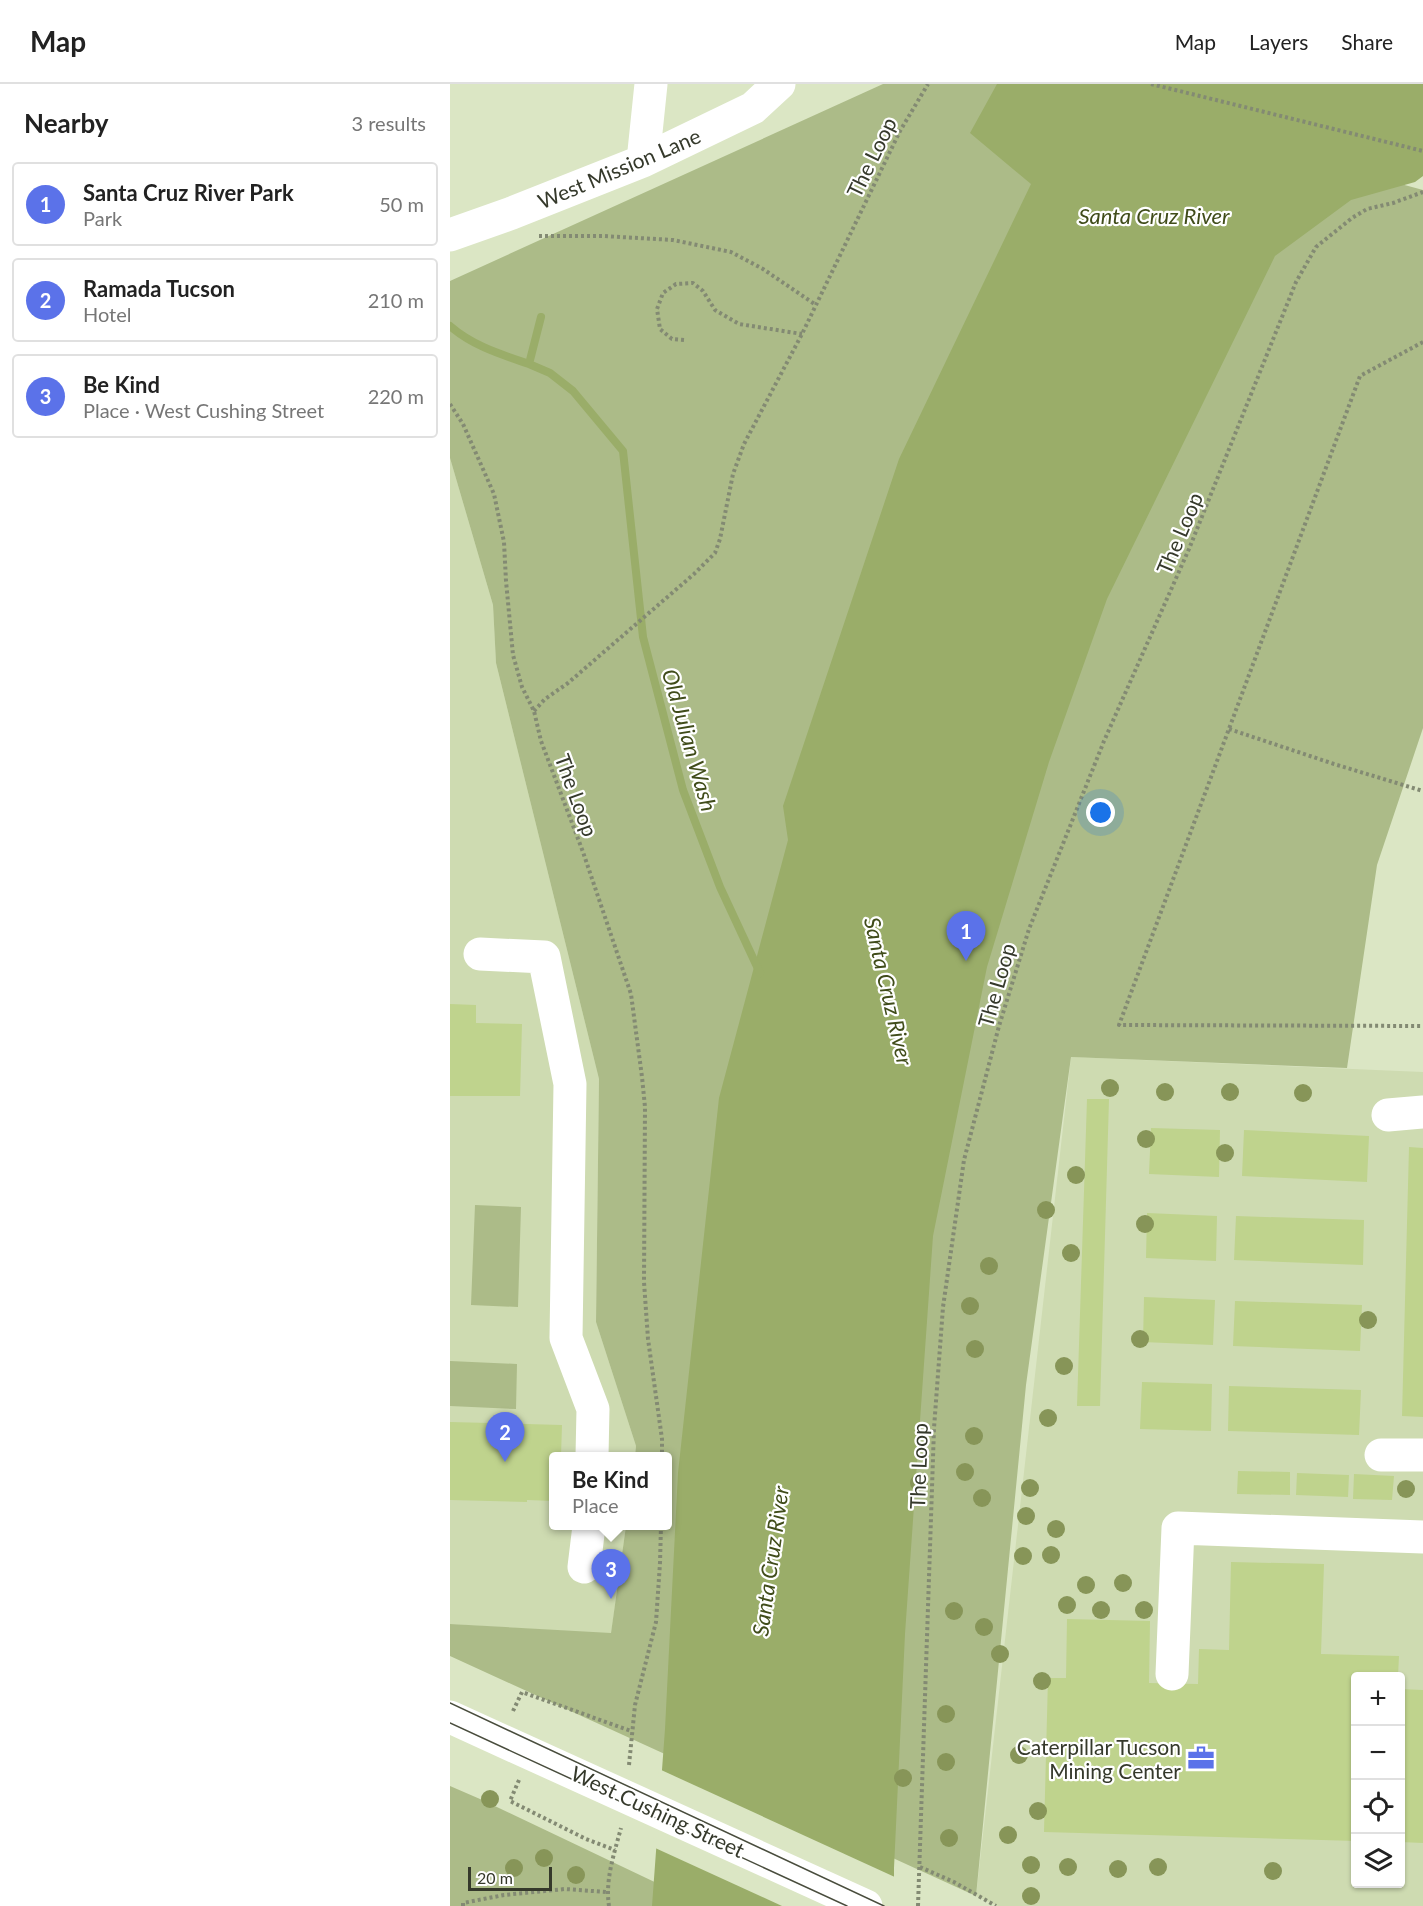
<!DOCTYPE html>
<meta charset="utf-8">
<style>
body{margin:0;font-family:Lato,sans-serif;background:#f6f6f6;color:#222}
.controls{position:absolute;right:18px;bottom:18px;display:grid;overflow:hidden;border-radius:6px;box-shadow:0 2px 4px #0004}
.controls button{width:54px;height:54px;display:grid;place-items:center;padding:0;border:0;border-bottom:2px solid #e0e0e0;background:#fff;color:#222;font:30px sans-serif}
.scale{position:absolute;left:18px;bottom:15px;width:84px;box-sizing:border-box;padding-left:6px;border:3px solid #35392b;border-top:0;font-size:16px;line-height:21px;white-space:nowrap;color:#35392b;-webkit-text-stroke:4px #fff;paint-order:stroke}
.you{position:absolute;left:651px;top:729px;width:21px;height:21px;margin:-15px;border:4px solid #fff;border-radius:50%;background:#1a73e8;box-shadow:0 0 0 9px #1a73e833}
.badge{display:grid;place-items:center;width:39px;height:39px;border-radius:50%;background:#5b72e9;color:#fff;font-size:20px;font-weight:700}
.pin{position:absolute;translate:-50% -50px;filter:drop-shadow(0 2px 3px #0008)}
.pin::after{content:'';position:absolute;top:32px;width:21px;height:18px;background:inherit;clip-path:polygon(0 0,100% 0,50% 100%)}
.popup{position:absolute;left:99px;top:1368px;width:123px;height:78px;box-sizing:border-box;display:grid;place-content:center;border-radius:6px;background:#fff;filter:drop-shadow(0 2px 4px #0005);font-size:20px;white-space:nowrap;color:#767676}
.popup b{font-size:22px;color:#222}
.popup::after{content:'';position:absolute;left:50%;top:100%;margin-left:-12px;border:12px solid transparent;border-top-color:#fff}
.list{margin:0;padding:0;list-style:none}
h2{display:flex;justify-content:space-between;align-items:center;height:78px;margin:0;padding:0 24px;font-size:26px}
h2 small{font-size:20px;font-weight:400;color:#767676}
.list li{display:grid;grid-template-columns:39px 1fr auto;gap:18px;align-items:center;box-sizing:border-box;height:84px;margin:0 12px 12px;padding:0 12px;border:2px solid #e0e0e0;border-radius:6px}
.list b{display:block;font-size:22px;white-space:nowrap}
.list p{margin:0;font-size:20px;white-space:nowrap;color:#767676}
.list em{font-size:20px;font-style:normal;color:#767676}
.icon{flex:none;width:33px;height:33px;fill:none;stroke:currentColor;stroke-width:2;stroke-linecap:round;stroke-linejoin:round}
.map{position:relative;flex:none;width:973px;height:1822px;overflow:hidden}
header{display:flex;align-items:center;gap:36px;box-sizing:border-box;height:84px;padding:0 30px;background:#fff;border-bottom:2px solid #e0e0e0}
header strong{font-size:28px}
nav{display:flex;gap:33px;margin-inline-start:auto;font-size:21px}
main{display:flex}
aside{flex:1;background:#fff}
.map>svg:first-child{display:block}
.built{fill:#cedbb1;fill-rule:evenodd}
.green{fill:#acbb88}
.water{fill:#9aad69}
.pier{fill:#dbe6c4}
.lines{fill:none;stroke-linecap:round;stroke-linejoin:round}
.stream{stroke:#9aad69;stroke-width:8}
.building{fill:#bfd38d}
.path{stroke:#838a73;stroke-width:4;stroke-dasharray:3 3;stroke-linecap:butt}
.minor{stroke:#fff;stroke-width:33}
.tram{stroke:#494d3d;stroke-width:1.5}
.tree{fill:#879558}
.labels{text-anchor:middle;dominant-baseline:central;stroke-width:4.5;stroke-linejoin:round;paint-order:stroke}
.street-label{font-size:21px;fill:#35392b;stroke:#fff}
.poi-label{font-size:21px;fill:#35392b;stroke:#fff;text-anchor:end}
.water-label{font-size:22px;font-style:italic;fill:#404c1a;stroke:#fff}
</style>
<header>
<strong>Map</strong>
<nav><a>Map</a><a>Layers</a><a>Share</a></nav>
</header>
<main>
<aside>
<h2>Nearby<small>3 results</small></h2>
<ul class="list">
<li><span class="badge">1</span><div><b>Santa Cruz River Park</b><p>Park</p></div><em>50 m</em></li>
<li><span class="badge">2</span><div><b>Ramada Tucson</b><p>Hotel</p></div><em>210 m</em></li>
<li><span class="badge">3</span><div><b>Be Kind</b><p>Place · West Cushing Street</p></div><em>220 m</em></li>
</ul>
</aside>
<div class="map">
<svg width="973" height="1822" viewBox="0 0 973 1822">
<rect width="100%" height="100%" fill="#dbe6c4"/>
<!-- built -->
<path class="built" d="M0,374L43,521L46,579L149,995L146,1238L186,1362L185,1372H104V1442H176L161,1550L0,1540Z
M621,973L973,988V1822H548L526,1812ZM906,1592H950V1800H906Z"/>
<!-- green -->
<path class="green" d="M433,0H582L973,106V644L927,781L897,984L621,973L576,1301L526,1812L0,1572V1540L161,1549L176,1442H218V1372H185L186,1362L146,1238L149,995L46,579L43,521L0,374V197Z
M25,1121L71,1123L68,1223L21,1221Z
M0,1277L67,1280L66,1325L0,1322Z
M0,1702L30,1715L255,1822H0Z"/>
<!-- water -->
<path class="water" d="M547,0H973V92L965,98L901,116L825,172L657,515L599,678L537,883L483,1152L455,1550L444,1784V1822H202L215,1645L228,1389L269,1014L338,756L333,722L449,375L581,100L520,49Z"/>
<!-- pier -->
<path class="pier" d="M209,1685L447,1794V1822H332L203,1763Z"/>
<g class="lines">
<!-- stream -->
<path class="stream" d="M91,233L79,280L100,289L123,307L173,367L193,553L233,706L270,803L310,889
M0,242C23,262 50,270 79,280"/>
</g>
<!-- building -->
<path class="building" d="M0,920L26,921V939L72,940L70,1012H0Z
M637,1015H659L650,1322H627Z
M701,1044L770,1046L769,1093L699,1090Z
M794,1046L919,1052L917,1098L792,1092Z
M959,1063L973,1064V1333L952,1332Z
M697,1129L767,1132L766,1177L696,1174Z
M786,1132L914,1136L913,1181L784,1176Z
M694,1213L765,1216L763,1261L693,1258Z
M785,1217L912,1221L910,1267L783,1262Z
M692,1298L762,1300L761,1347L690,1345Z
M779,1302L911,1306L909,1351L778,1347Z
M0,1338L112,1341L111,1372H104V1417L77,1416V1418L0,1416Z
M788,1387L840,1388V1411L787,1410Z
M847,1389L899,1391L898,1413L846,1411Z
M904,1390L944,1392L942,1416L903,1415Z
M781,1478L874,1480L871,1570L949,1572L948,1592H906V1757L594,1748L598,1594H616L617,1535L700,1537L699,1599L748,1600L749,1565L779,1566Z
M950,1605L973,1606V1759L950,1758Z"/>
<g class="lines">
<!-- path -->
<path class="path" d="M701,0L973,67
M89,152H153L223,156L281,168L313,185L366,221
M234,256L222,255L210,245L207,225L213,209L226,200L243,199L253,207L265,226L289,240L352,250
M973,258L910,292L669,941L973,942
M0,320L13,340L44,410L54,458L56,497L63,571L72,603L84,627L91,657L133,768L181,910L192,993L195,1023L194,1198L198,1255L212,1355V1372
M84,627L95,615L118,599L244,490L265,469L270,455L283,390L294,360L352,250L450,47L478,0
M779,645L884,680L973,707
M63,1627L72,1608L181,1647
M179,1681L185,1621L206,1538L210,1479L211,1442
M69,1696L60,1717L136,1755L165,1766
M470,1783L504,1798L546,1822
M13,1822V1819L54,1811L115,1805L156,1808
M159,1822C155,1796 164,1770 171,1744
M468,1822L484,1344L493,1223L514,1076L549,942L579,845L654,657L739,465L846,198L866,163L902,134L917,125L943,119L973,108"/>
<!-- minor -->
<path class="minor" d="M193,77L201,0
M0,151L62,129L193,77L303,24L329,0
M30,870L94,873L120,1000L116,1254L143,1325L142,1372
M938,1031L973,1028
M931,1371H973
M134,1483L139,1442
M722,1590L728,1444L973,1453
M0,1633L416,1822"/>
<!-- tram -->
<path class="tram" d="M0,1619L434,1822
M0,1639L397,1822"/>
</g>
<!-- trees -->
<g class="tree">
<circle cx="660" cy="1004" r="9"/>
<circle cx="715" cy="1008" r="9"/>
<circle cx="780" cy="1008" r="9"/>
<circle cx="853" cy="1009" r="9"/>
<circle cx="696" cy="1055" r="9"/>
<circle cx="775" cy="1069" r="9"/>
<circle cx="626" cy="1091" r="9"/>
<circle cx="596" cy="1126" r="9"/>
<circle cx="695" cy="1140" r="9"/>
<circle cx="621" cy="1169" r="9"/>
<circle cx="539" cy="1182" r="9"/>
<circle cx="520" cy="1222" r="9"/>
<circle cx="918" cy="1236" r="9"/>
<circle cx="690" cy="1255" r="9"/>
<circle cx="525" cy="1265" r="9"/>
<circle cx="614" cy="1282" r="9"/>
<circle cx="598" cy="1334" r="9"/>
<circle cx="524" cy="1352" r="9"/>
<circle cx="515" cy="1388" r="9"/>
<circle cx="469" cy="1399" r="9"/>
<circle cx="580" cy="1404" r="9"/>
<circle cx="956" cy="1405" r="9"/>
<circle cx="532" cy="1414" r="9"/>
<circle cx="576" cy="1432" r="9"/>
<circle cx="606" cy="1445" r="9"/>
<circle cx="601" cy="1471" r="9"/>
<circle cx="573" cy="1472" r="9"/>
<circle cx="673" cy="1499" r="9"/>
<circle cx="636" cy="1501" r="9"/>
<circle cx="617" cy="1521" r="9"/>
<circle cx="651" cy="1526" r="9"/>
<circle cx="694" cy="1526" r="9"/>
<circle cx="504" cy="1527" r="9"/>
<circle cx="534" cy="1543" r="9"/>
<circle cx="550" cy="1570" r="9"/>
<circle cx="592" cy="1597" r="9"/>
<circle cx="496" cy="1630" r="9"/>
<circle cx="569" cy="1671" r="9"/>
<circle cx="496" cy="1678" r="9"/>
<circle cx="453" cy="1694" r="9"/>
<circle cx="40" cy="1715" r="9"/>
<circle cx="588" cy="1727" r="9"/>
<circle cx="558" cy="1751" r="9"/>
<circle cx="499" cy="1754" r="9"/>
<circle cx="94" cy="1774" r="9"/>
<circle cx="581" cy="1781" r="9"/>
<circle cx="618" cy="1783" r="9"/>
<circle cx="708" cy="1783" r="9"/>
<circle cx="64" cy="1784" r="9"/>
<circle cx="668" cy="1785" r="9"/>
<circle cx="823" cy="1787" r="9"/>
<circle cx="126" cy="1791" r="9"/>
<circle cx="581" cy="1812" r="9"/>
</g>
<!-- icons -->
<defs>
<symbol id="office-bare" viewBox="-9 -9 18 18"><path d="M-6-3h4V-5.5h4V-3h4V5H-6ZM-1-4.5V-3h2v-1.5ZM-6 0V1H6V0Z" fill="#5b72e9" stroke="#fff" stroke-width="2.5" paint-order="stroke"/></symbol>
</defs>
<g fill-rule="evenodd">
<use href="#office-bare" x="732" y="1655" width="38" height="38"/>
</g>
<g class="labels">
<!-- street labels -->
<g class="street-label">
<text transform="translate(421 73) rotate(-64)">The Loop</text>
<text transform="translate(169 84) rotate(-23)">West Mission Lane</text>
<text transform="translate(729 449) rotate(-67)">The Loop</text>
<text transform="translate(127 711) rotate(70)">The Loop</text>
<text transform="translate(546 901) rotate(-74)">The Loop</text>
<text transform="translate(468 1382) rotate(-88)">The Loop</text>
<text transform="translate(208 1727) rotate(25)">West Cushing Street</text>
</g>
<!-- poi labels -->
<g class="poi-label">
<text x="731" y="1662">Caterpillar Tucson<tspan x="731" dy="24">Mining Center</tspan></text>
</g>
<!-- water labels -->
<g class="water-label">
<text x="704" y="131">Santa Cruz River</text>
<text transform="translate(240 656) rotate(74)">Old Julian Wash</text>
<text transform="translate(439 907) rotate(77)">Santa Cruz River</text>
<text transform="translate(320 1477) rotate(-82)">Santa Cruz River</text>
</g>
</g>
</svg>
<div class="controls">
<button>+</button>
<button>−</button>
<button><svg class="icon" aria-label="locate" viewBox="0 0 24 24"><circle cx="12" cy="12" r="6"/><path d="M12 2v4M12 18v4M2 12h4M18 12h4"/></svg></button>
<button><svg class="icon" aria-label="layers" viewBox="0 0 24 24"><path d="M12 4l9 5-9 5-9-5zM3 14l9 5 9-5"/></svg></button>
</div>
<div class="scale">20 m</div>
<div class="you"></div>
<div class="pin badge" style="left:516px;top:877px">1</div>
<div class="pin badge" style="left:55px;top:1378px">2</div>
<div class="pin badge" style="left:161px;top:1515px">3</div>
<div class="popup"><b>Be Kind</b>Place</div>
</div>
</main>
